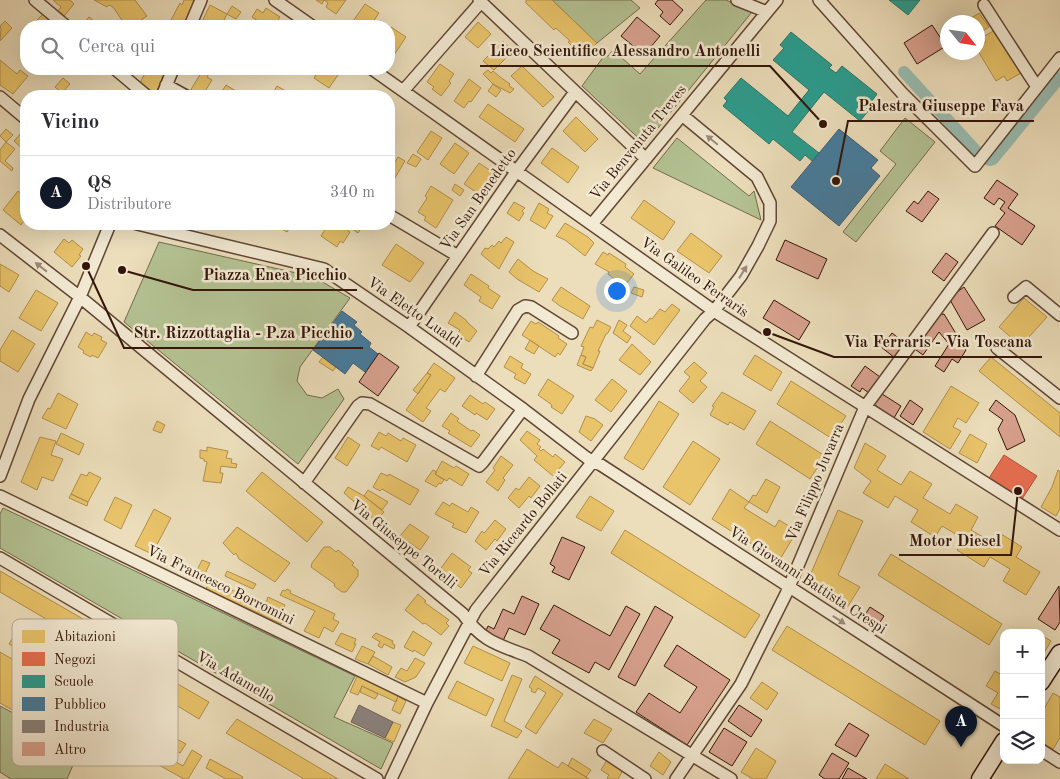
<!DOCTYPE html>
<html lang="it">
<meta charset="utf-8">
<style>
body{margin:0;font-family:"Old Standard TT",serif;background:#f7f7f7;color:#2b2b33}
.controls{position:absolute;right:15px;bottom:15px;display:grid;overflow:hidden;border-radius:10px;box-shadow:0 5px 20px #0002}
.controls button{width:45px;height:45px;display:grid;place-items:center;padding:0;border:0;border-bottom:1px solid #e1e1e2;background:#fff;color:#2b2b33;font:25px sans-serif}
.compass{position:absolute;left:940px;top:15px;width:45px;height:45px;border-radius:50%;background:#fff;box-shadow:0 5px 20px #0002;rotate:120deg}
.you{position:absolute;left:616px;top:290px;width:18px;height:18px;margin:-12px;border:4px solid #fff;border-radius:50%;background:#1a73e8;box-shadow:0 0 0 8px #1a73e833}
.badge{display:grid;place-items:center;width:32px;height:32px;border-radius:50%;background:#111827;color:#fff;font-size:16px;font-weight:700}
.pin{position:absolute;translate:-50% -41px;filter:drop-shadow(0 1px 2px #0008)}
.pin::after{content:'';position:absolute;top:26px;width:18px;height:15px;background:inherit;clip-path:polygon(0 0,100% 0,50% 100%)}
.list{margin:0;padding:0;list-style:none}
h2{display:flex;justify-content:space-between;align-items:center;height:65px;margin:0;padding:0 20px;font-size:21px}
h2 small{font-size:16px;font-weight:400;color:#7c7c81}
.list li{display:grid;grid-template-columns:32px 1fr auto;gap:15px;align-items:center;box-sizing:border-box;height:75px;padding:0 20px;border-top:1px solid #e1e1e2}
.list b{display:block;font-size:19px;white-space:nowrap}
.list p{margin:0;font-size:16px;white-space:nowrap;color:#7c7c81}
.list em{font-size:16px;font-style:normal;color:#7c7c81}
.icon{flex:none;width:28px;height:28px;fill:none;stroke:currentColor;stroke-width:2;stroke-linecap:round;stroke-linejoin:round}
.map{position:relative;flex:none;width:1060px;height:779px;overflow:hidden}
.search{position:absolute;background:#fff;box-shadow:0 5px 20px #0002;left:20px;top:20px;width:375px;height:55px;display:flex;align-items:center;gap:12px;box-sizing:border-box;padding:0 18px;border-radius:20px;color:#7c7c81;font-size:19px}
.panel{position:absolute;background:#fff;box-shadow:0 5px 20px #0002;left:20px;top:90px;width:375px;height:140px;border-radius:20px}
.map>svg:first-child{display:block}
.green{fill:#b4c293;stroke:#746b4e}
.homes{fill:#e9c46a;stroke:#b28f4d}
.shops{fill:#e76f51;stroke:#b1543b}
.schools{fill:#2a9d8f;stroke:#2d7466}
.public{fill:#457b9d;stroke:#405c70}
.industry{fill:#8a817c;stroke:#706059}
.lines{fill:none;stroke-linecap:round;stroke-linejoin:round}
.canal{stroke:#99bcb1;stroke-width:12}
.building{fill:#d9a28f;stroke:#331408}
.minor-casing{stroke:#614635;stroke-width:14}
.secondary-casing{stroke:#331408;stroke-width:19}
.minor{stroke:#f3ead3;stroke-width:11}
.secondary{stroke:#f3ead3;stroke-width:16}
.oneway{fill:#9d8a78}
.labels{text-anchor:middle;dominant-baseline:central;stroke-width:5;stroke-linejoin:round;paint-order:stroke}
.street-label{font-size:15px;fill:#331408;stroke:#f3ead3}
.key{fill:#f3ead3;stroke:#b9aa96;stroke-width:1}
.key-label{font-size:14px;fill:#331408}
.leader{fill:none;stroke:#331408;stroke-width:2}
.callout-dot{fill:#331408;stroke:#f3ead3;stroke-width:2}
.callout-label{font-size:16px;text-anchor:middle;font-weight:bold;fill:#331408;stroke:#f3ead3;stroke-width:5;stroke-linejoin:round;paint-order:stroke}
</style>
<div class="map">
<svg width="1060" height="779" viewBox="0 0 1060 779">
<rect width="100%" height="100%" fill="#ecdebb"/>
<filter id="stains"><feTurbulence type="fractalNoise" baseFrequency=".004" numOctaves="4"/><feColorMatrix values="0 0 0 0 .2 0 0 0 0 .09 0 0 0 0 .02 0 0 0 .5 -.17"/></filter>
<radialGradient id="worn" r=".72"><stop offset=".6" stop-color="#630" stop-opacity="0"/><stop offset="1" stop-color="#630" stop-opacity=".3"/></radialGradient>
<!-- green -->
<path class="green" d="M552,0H631L640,8L597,43Z
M706,0H726L752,12L645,144L582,86L604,56H608L613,50L640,74Z
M905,118L935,142L856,242L843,232L896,164L880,151Z
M677,138L749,196L754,191L761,220L653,168Z
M159,242L314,277L350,298L300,367L297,381L307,395L322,398L338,389L344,399L298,464L124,322Z
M3,508L355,676L334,717L393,743L381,769L0,548V514Z
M0,706L80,749L67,779H11L0,772Z"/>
<!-- homes -->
<path class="homes" d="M53,0H70L74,4L64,16L58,11L61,7Z
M94,0H135L147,16L132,26H126L113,7L109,5L107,7Z
M184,0H195L185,26L171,20L180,3L182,5Z
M316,0H346L336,14L326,7L328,3L324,0L322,4Z
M526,0H552L597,43L583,57L568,42L570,41L556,28L554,30L526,3Z
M365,4L379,13L370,26H355L351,24Z
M210,5L227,14L221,26H200Z
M232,6L241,12L236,19L227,14Z
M266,8L280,17L276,23L282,26H265L252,17L257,9L263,13Z
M979,13L989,27L978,34V22H965Z
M43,14L49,19L42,26H40L35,22Z
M89,17L95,22L96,21L104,26H81Z
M5,21L12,28L0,41L1,29L0,26Z
M478,22L491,34L478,48L465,37Z
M391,27L406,37L394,55L389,51V30Z
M995,30L1021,73L1007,81L1004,76L996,81L978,51V47L986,42L983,37Z
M503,41L513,51L494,70L483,61Z
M0,60L17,74L20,70L28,76L13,94L0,85Z
M440,64L454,74L449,81L451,83L441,96L432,89L434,87L427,82Z
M522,66L554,97L543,107L511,76Z
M147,69H166L156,94L145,90L139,85Z
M196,69H212L207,77L212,80L202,96H198L190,91L201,73Z
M319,69H342L329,88L314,78Z
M488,70L491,73L493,71L500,77L510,84L509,86L514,89L510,93L493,84L483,74Z
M63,78L70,84L62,93L55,87Z
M469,79L481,88L471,102L469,101L464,108L454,101Z
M493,84L501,90L496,97L488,91Z
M226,85L236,91L233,96H219Z
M277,86L291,94L290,96H271Z
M488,104L524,129L515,142L479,117Z
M576,117L598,139L585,152L563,131Z
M6,129L13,135L6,142L0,136Z
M25,129L26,130V152L14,141Z
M431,131L442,138L428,160L417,152Z
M6,142L15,149L5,161L13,168L12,171L0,161V150Z
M455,143L469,153L454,174L440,164Z
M552,148L579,167L568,183L541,163Z
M413,154L421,159L416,167L407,163Z
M398,157L405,161L389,188V172Z
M479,163L494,173L479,194L464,184Z
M455,184L464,190L460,196L452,190Z
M431,186L453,200L436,228L424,220L426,217L418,212L427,198L425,196Z
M18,191L26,198V218L21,225L3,210Z
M644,200L675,222L663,240L631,218Z
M514,202L525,208L522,211L524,213L519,221L507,213Z
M539,203L549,209L547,213L553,216L545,229L530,220Z
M565,223L588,237L594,243L585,256L565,240L556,236Z
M274,224H292L287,232Z
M326,224H343L348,227L346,229L350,232L343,243L340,241L337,247L321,236L328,225Z
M352,224H364L358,233L349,227Z
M691,233L722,256L709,273L677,251Z
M506,237L514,242L499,269L481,254L485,248L488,249L492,245L494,247L499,241L501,243Z
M64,239L69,243L72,240L83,249L79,255L81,256L72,267L54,252Z
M396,244L424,263L410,282L382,265Z
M603,252L608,255L609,253L626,264L625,267L634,274L624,287L608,274L609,272L595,264Z
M518,259L533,271L548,279L539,292L517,279L509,272Z
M0,264L19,275L9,292L0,286Z
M471,274L489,286L488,288L500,296L492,309L479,301L481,297L464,285Z
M561,287L590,306L583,319L560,306L552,300Z
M634,287L644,290L642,297L631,293Z
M36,290L58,303L41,331L19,318Z
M1024,298L1047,317L1021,346L999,327Z
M672,304L680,310L654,345L630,326L637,316L646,323L650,318L652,319L660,309L665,312Z
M455,312L466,320L467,322L477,331L469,342L457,334L460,330L448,323Z
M597,320L611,327L608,333L606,334L598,351H600L593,368L583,364L586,357L581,355L584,347L581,346L590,327L593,328Z
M619,320L627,325L623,331L631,337L627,343L613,333Z
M531,321L536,324L538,322L559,336L558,338L567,344L560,355L558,353L555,357L522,335Z
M12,330L35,344L18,372L0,361V350Z
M86,332L92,336L94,333L102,337L101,340L107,343L98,358L92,355L91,357L83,353L84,351L78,347Z
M530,340L539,346L534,354L525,349Z
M632,344L651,362L640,375L619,360Z
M581,355L586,357L583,364L593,368L591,371L577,365Z
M755,355L782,372L771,391L743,374Z
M510,356L523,364L521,368L531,374L525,384L514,378L516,374L504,367Z
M323,357L336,367L333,371L319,362Z
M991,357L1060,413V437L979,371Z
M694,362L707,373L700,381L707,387L693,403L679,391L690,377L684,372Z
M434,363L455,378L445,392L440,389L426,408L431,411L423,422L406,410L431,375L427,373Z
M427,373L431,375L418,394L413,390Z
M548,379L574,396L562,414L551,407L552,405L538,395Z
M612,379L627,391L611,412L595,400Z
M791,381L846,416L831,438L777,404Z
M951,386L979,403L966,423L958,418L953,427L961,431L950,449L923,432Z
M722,392L756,411L744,430L730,422L728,425L710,415L714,407L712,406Z
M58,393L78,404L66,429L42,418L48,408L50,409Z
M470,395L483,404L485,402L495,409L487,420L476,413L475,415L462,406Z
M659,401L679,414L643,470L624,458Z
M451,413L459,419L457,421L471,431L473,430L480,435L471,447L448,433L450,431L442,426Z
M586,416L595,419L603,425L591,441L579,432Z
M157,421L165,425L161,433L153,430Z
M770,421L825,456L810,479L756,444Z
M527,431L540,440L537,444L541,447L539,449L541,451L543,449L553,457L555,454L565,462L553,476L534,460L537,456L520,440Z
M379,432L386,436L388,433L401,441L403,438L416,445L407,462L381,447L379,450L371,446Z
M61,433L84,444L79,455L56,444Z
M970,434L987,444L977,463L959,453Z
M40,437L56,441L51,455L63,459L53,481L42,477L37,490L21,482Z
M348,437L360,445L347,466L335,458Z
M693,441L720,459L690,505L663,487Z
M865,443L886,456L877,470L901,485L910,471L932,484L923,498L950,514L956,504L978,517L971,530L995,544L1001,534L1022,547L1016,557L1040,572L1026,595L1003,581L1010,569L990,557L984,567L957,550L964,539L942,526L935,537L911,522L918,510L895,496L888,508L863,493L871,481L854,468Z
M207,447L228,451L226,458L232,459L231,463L237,464L236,468L221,466L220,473H223L221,483L203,481L207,462L204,461V459L200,458V450L207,451Z
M501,456L513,465L503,478L505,480L498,491L486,482L495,470L493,468Z
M442,461L454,468L456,466L469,474L462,486L449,478L447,481L435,474Z
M433,470L437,472L435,474L444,480L441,484L439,483L436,487L425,481Z
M1058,470L1060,471V509L1056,516L1041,507L1052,487Z
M89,472L101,478L88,502L71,494L81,474L87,476Z
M262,472L323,522L307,542L246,491Z
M381,473L388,476L389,474L419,490L410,505L382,489L380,491L373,487Z
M529,477L540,486L531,498L529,496L519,508L508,498L516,488L519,490Z
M766,479L780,487L767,513L749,502L753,495L756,496Z
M348,487L364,496L384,512L376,521L344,493Z
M730,489L749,502L744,508L775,527L779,520L797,531L779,561L712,519Z
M368,490L388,502L382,510L364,496Z
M71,494L88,502L87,506L69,498Z
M590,496L614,511L601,531L576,517Z
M115,497L132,505L121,529L104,520Z
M443,502L450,506L452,503L468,512L471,507L479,512L466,533L452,527L454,524L435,514Z
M154,509L171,518L152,554L135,546Z
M838,510L863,521L838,575L860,587L846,609L806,585Z
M495,520L506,529L497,541L495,539L486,550L475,541L482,531L484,533L486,531Z
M410,524L429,537L420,550L400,536Z
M237,527L290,563L275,582L239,559L236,553L234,555L223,543Z
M625,530L760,615L745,638L611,553Z
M324,547H330L336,552L338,550L354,563L352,565L358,570V576L346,592H342L334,586L335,584L311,567L312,563Z
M452,553L471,567L468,570L472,573L461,588L439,571Z
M891,554L1002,624L989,645L878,575Z
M202,560L210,563L203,578L195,574Z
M0,571L159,663L155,671L209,702L199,719L148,688L152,681L0,592Z
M227,571L256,584L253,589L225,576Z
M210,580L265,605L268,597L285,605L281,613L286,615L281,624L206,589Z
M287,589L291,591L290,593L335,614L333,619L339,622L333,632L324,627L319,638L304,631L315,611L280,595L283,590L285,591Z
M418,594L426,601L424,602L449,620L446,623L449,626L441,635L425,623L423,624L405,610Z
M787,626L940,721L925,745L772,650Z
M413,631L432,643L424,656L414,650L413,652L404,647Z
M341,633L356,639L354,644H356L352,652L335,644Z
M376,633L393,641L392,643L395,645L394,649L384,644L382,648L378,646L380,642L372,637Z
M1041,635L1051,641L1041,658Z
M14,636L79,673L51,720L44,716L66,677L9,644Z
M362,646L375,652L368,664L355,659Z
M473,646L510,663L502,681L464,663Z
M0,652L50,681L28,719L0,703Z
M373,656L392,667L388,675L368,664Z
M415,658L425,663L416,677L405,682L395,677L401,668L407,671Z
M995,671L1004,676V711L991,704L998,693L986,686Z
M358,674L399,693L396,702L362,686L358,695L350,692Z
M512,675L522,679L504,721L522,731L517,738L491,726Z
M535,676L563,694L536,734L525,727L546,693L538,688L535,693L531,691L532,689L529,687Z
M457,681L494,699L486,716L448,698Z
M762,682L778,693L767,710L750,698Z
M362,686L378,694L375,699L360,692Z
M1053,693L1060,697V738L1053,749L1041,742V714Z
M398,696L406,701L400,714L392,710Z
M100,697L186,744L180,753L103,709L85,740L77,735Z
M237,719L338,779H304L226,733Z
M594,719L612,729L603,743L584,733Z
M393,722L401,725L394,742L385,738Z
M108,723L183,766L192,750L202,756L188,779H184L112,739L99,761L89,755Z
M756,748L776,761L766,779H753L741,772Z
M527,749L558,768L562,762L589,779H508Z
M659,752L671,762L663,775L650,766Z
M572,758L591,770L586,777L568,766Z
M210,759L243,777L242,779H226L206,768Z
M607,760L623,770L618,779H608L607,778L609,775L601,770Z
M885,764L909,779H876Z"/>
<!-- shops -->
<path class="shops" d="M1004,455L1037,476L1022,499L989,478Z"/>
<!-- schools -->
<path class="schools" d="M889,0H920L908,15Z
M791,32L832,65L829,68L836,73L842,66L877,94L867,108L869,110L860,121L824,92L792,132L819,153L812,161L805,155L800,161L773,139L769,144L723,106L727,101L724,98L741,78L788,116L809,90L773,60L784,48L780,45Z"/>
<!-- public -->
<path class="public" d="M839,129L878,160L871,168L880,176L839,226L791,187Z
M342,311L357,322L354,325L362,332L360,334L371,343L369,347L378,354L365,372L353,363L345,374L313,350Z"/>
<!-- industry -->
<path class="industry" d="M359,705L393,722L385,738L351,722Z"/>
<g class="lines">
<!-- canal -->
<path class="canal" d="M904,72L977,152
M984,158L990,160L993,159L1060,77"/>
</g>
<!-- building -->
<path class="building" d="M658,0H672L683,10L670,25L660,16L663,12L655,4Z
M637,17L660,36L644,55L621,36Z
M932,25L946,46L917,64L904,43Z
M997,180L1018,194L1008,208L1035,226L1022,245L995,226L1005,213L1000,209L1005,202L999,198L994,205L984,198Z
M928,191L939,199L922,222L906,211L914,201L918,204Z
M785,240L827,259L818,279L776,260Z
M946,253L958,262L944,281L932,272Z
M964,287L985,320L967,330L949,298Z
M774,300L810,322L799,340L763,318Z
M944,314L966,350L958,363L952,359L944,372L935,366L949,344L939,332L923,355L912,347L936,315Z
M892,333L905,343L895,358L881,347Z
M379,353L399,367L378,396L359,382Z
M865,366L880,377L869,393L862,388L860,392L851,386Z
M879,392L901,406L894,418L872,403Z
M910,400L923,409L913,425L900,416Z
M996,400L1015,415L1025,441L1007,450L998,429L1003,420L989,410Z
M562,537L585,547L569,580L552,572L555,567L550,564Z
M1059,586L1060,622L1055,630L1038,619Z
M522,596L539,604L525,635L509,628L502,643L484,635L488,626L494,629L503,609L514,614Z
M554,605L610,636L626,606L640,614L609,670L595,662L589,673L552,653L560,640L540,629Z
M655,606L673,617L635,686L618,677Z
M870,607L884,616L875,630L861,621Z
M677,645L730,680L687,745L636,712L649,693L680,713L697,687L664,666Z
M739,705L762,720L751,737L728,721Z
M849,723L869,735L856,757L835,745Z
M724,728L747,742L732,766L709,752Z
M832,753L849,763L839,779H825L819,775Z
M848,768L867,779H842Z"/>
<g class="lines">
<defs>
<path id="minor" d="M35,0L66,26
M275,0L312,26
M479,0L646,159
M737,0L767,12L777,0
M819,0L902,93L975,166L1060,58
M984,5L1037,87
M190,26L201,0
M115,69L147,96
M372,69L714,311L1060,530
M166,85L186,96
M403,91L481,2
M162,96L173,69
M0,97L26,119
M389,215L458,256
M137,224L324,269L409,327L523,409L587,458L601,465L1004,726
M592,224L767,12
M0,235L80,297L463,614C481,641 499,645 528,656L731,779
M1014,297L1026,287L1060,315
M409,327L516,172L575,92
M997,348L1060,398
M476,376L518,310L525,306L531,307L572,333
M0,476L29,399L80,297L110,224
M304,483L358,406L362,403L370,404L479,466L483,462L523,409
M0,496L427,703
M0,558L377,779
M1041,750L1060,762
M603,751L645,779
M391,779L427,703L476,610L705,319L714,311L741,276L758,246L770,221V203L757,177L682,115
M676,779L741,684L786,594L865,407L993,233"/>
<path id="secondary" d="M1041,682L1060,653
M980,779L1004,741"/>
</defs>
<!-- minor casing -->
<use href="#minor" class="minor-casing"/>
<!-- secondary casing -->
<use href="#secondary" class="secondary-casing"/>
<!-- minor -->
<use href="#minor" class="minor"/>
<!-- secondary -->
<use href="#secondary" class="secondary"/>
</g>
<!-- one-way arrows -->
<defs><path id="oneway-solid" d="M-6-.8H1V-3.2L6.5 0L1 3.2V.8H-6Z" transform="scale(1.25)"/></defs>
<g class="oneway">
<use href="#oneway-solid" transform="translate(712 140) rotate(-141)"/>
<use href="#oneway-solid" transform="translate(41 267) rotate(-142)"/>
<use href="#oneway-solid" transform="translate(743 272) rotate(-58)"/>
<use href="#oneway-solid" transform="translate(839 620) rotate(33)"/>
</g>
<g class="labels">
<!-- street labels -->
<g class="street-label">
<text transform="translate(639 143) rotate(-51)">Via Benvenuta Treves</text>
<text transform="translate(479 200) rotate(-55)">Via San Benedetto</text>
<text transform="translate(694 278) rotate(35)">Via Galileo Ferraris</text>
<text transform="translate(414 313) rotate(35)">Via Eletto Lualdi</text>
<text transform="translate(816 483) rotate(-67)">Via Filippo Juvarra</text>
<text transform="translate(524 525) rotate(-51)">Via Riccardo Bollati</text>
<text transform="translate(403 545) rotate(39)">Via Giuseppe Torelli</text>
<text transform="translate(807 581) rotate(33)">Via Giovanni Battista Crespi</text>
<text transform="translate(220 586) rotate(26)">Via Francesco Borromini</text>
<text transform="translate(235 678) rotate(30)">Via Adamello</text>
</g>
</g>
<!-- legend -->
<rect x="12" y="619" width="166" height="147" rx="8" class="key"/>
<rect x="22" y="630" width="23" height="13" fill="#e9c46a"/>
<rect x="22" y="652" width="23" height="14" fill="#e76f51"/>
<rect x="22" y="675" width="23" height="13" fill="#2a9d8f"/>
<rect x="22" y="697" width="23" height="14" fill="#457b9d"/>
<rect x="22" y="720" width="23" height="13" fill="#8a817c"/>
<rect x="22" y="742" width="23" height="14" fill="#d9a28f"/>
<g class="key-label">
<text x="54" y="641">Abitazioni</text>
<text x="54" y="664">Negozi</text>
<text x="54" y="686">Scuole</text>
<text x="54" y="709">Pubblico</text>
<text x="54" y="731">Industria</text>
<text x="54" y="754">Altro</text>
</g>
<!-- callouts -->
<path class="leader" d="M823 124L770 66H480M836 181L848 121H1034M122 270L193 290H357M86 266L124 348H363M767 332L834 357H1042M1018 491L1011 555H899"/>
<g class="callout-dot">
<circle cx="823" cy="124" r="5"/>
<circle cx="836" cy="181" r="5"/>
<circle cx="122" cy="270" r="5"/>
<circle cx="86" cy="266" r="5"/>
<circle cx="767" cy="332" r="5"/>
<circle cx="1018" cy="491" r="5"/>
</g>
<g class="callout-label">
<text x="625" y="56">Liceo Scientifico Alessandro Antonelli</text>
<text x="941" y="111">Palestra Giuseppe Fava</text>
<text x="275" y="280">Piazza Enea Picchio</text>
<text x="243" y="338">Str. Rizzottaglia - P.za Picchio</text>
<text x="938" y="347">Via Ferraris - Via Toscana</text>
<text x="955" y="546">Motor Diesel</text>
</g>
<rect width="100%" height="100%" filter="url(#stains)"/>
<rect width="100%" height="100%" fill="url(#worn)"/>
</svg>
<div class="controls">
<button>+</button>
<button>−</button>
<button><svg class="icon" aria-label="layers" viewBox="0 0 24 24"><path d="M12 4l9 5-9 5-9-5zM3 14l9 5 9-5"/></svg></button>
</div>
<svg class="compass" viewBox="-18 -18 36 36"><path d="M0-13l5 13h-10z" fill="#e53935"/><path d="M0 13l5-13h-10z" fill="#7c7c81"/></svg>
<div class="you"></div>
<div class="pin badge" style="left:961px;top:747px">A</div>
<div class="search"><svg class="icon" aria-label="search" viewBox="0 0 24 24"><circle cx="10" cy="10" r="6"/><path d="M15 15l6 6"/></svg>Cerca qui</div>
<section class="panel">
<h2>Vicino<small></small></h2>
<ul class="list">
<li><span class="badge">A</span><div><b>Q8</b><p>Distributore</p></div><em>340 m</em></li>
</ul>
</section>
</div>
